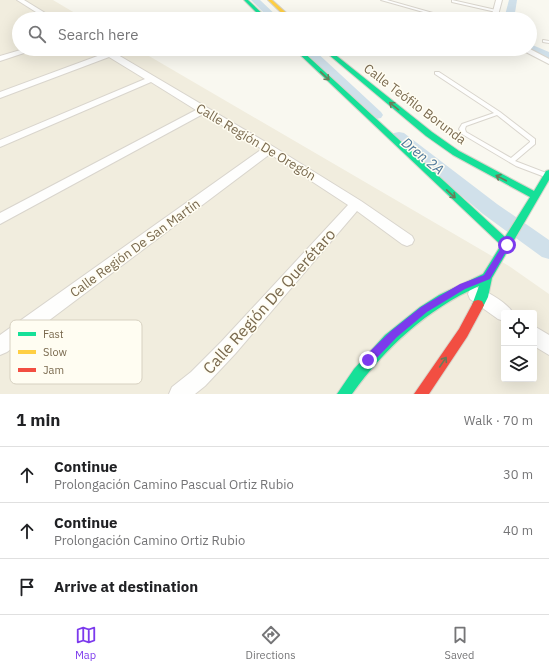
<!DOCTYPE html>
<meta charset="utf-8">
<style>
body{margin:0;font-family:"IBM Plex Sans",sans-serif;background:#f6f6f6;color:#202124}
.controls{position:absolute;right:12px;bottom:12px;display:grid;overflow:hidden;border-radius:4px;box-shadow:0 4px 16px #0002}
.controls button{width:36px;height:36px;display:grid;place-items:center;padding:0;border:0;border-bottom:1px solid #e0e0e0;background:#fff;color:#202124;font:20px sans-serif}
.stop{position:absolute;width:12px;height:12px;margin:-9px;border:3px solid #7c3aed;border-radius:50%;background:#fff}
.stop.end{background:#7c3aed;border-color:#fff;box-shadow:0 1px 4px #0008}
.list{margin:0;padding:0;list-style:none}
h2{display:flex;justify-content:space-between;align-items:center;height:52px;margin:0;padding:0 16px;font-size:17px}
h2 small{font-size:13px;font-weight:400;color:#757577}
.list li{display:grid;grid-template-columns:26px 1fr auto;gap:12px;align-items:center;box-sizing:border-box;height:56px;padding:0 16px;border-top:1px solid #e0e0e0}
.list b{display:block;font-size:15px;white-space:nowrap}
.list p{margin:0;font-size:13px;white-space:nowrap;color:#757577}
.list em{font-size:13px;font-style:normal;color:#757577}
.icon{flex:none;width:22px;height:22px;fill:none;stroke:currentColor;stroke-width:2;stroke-linecap:round;stroke-linejoin:round}
.map{position:relative;flex:none;width:549px;height:394px;overflow:hidden}
.search{position:absolute;background:#fff;box-shadow:0 4px 16px #0002;left:12px;right:12px;top:12px;height:44px;display:flex;align-items:center;gap:10px;box-sizing:border-box;padding:0 14px;border-radius:22px;color:#757577;font-size:15px}
.sheet{height:220px;background:#fff}
nav{display:flex;justify-content:space-around;align-items:center;box-sizing:border-box;height:56px;border-top:1px solid #e0e0e0;background:#fff;font-size:11px;color:#757577}
nav a{display:grid;justify-items:center;gap:2px}
nav .on{color:#7c3aed}
.map>svg:first-child{display:block}
.residential{fill:#f1edde;fill-rule:evenodd}
.lines{fill:none;stroke-linecap:round;stroke-linejoin:round}
.canal{fill:#d0e0ea;fill-rule:evenodd}
.lane-casing{stroke:#d9d5cd;stroke-width:2}
.street-casing{stroke:#d9d5cd;stroke-width:2}
.fast-casing{stroke:#d8d4ca;stroke-width:2}
.slow-casing{stroke:#d8d4ca;stroke-width:2}
.jam-casing{stroke:#d8d4ca;stroke-width:2}
.lane{fill:#fefefd;fill-rule:evenodd}
.street{fill:#fefefd;fill-rule:evenodd}
.fast{fill:#16e098;fill-rule:evenodd}
.slow{fill:#ffcf43;fill-rule:evenodd}
.jam{fill:#f24e42;fill-rule:evenodd}
.oneway{stroke:#6a7b59}
.route{fill:#7c3aed}
.labels{text-anchor:middle;dominant-baseline:central;stroke-width:3;stroke-linejoin:round;paint-order:stroke}
.street-label{font-size:13px;fill:#79694e;stroke:#fffdf2}
.water-label{font-size:14px;font-style:italic;fill:#4e789a;stroke:#fffdf2}
.near-street-label{font-size:16px;fill:#79694e;stroke:#fffdf2}
.key{fill:#fffdf2;stroke:#d7d1c1;stroke-width:1}
.key-label{font-size:11px;fill:#79694e}
</style>
<div class="map">
<svg width="549" height="394" viewBox="0 0 549 394">
<rect width="100%" height="100%" fill="#f9f8f0"/>
<!-- residential -->
<path class="residential" d="M0,0H53L85,19H19V49H137L509,266L549,294V394H0ZM504,313H534V379H504Z"/>
<g class="lines">
<!-- canal -->
<path class="canal" d="M251,0H260L280,19H270Z
M509,0H517L514,19H504Z
M530,44L549,52V59L526,49H530Z
M302,49H313L381,112L383,115L381,118L376,119L371,118Z
M399,132L404,133L497,204L549,240V259L542,257L483,214L394,139L392,136L394,133Z"/>
<defs>
<path id="lane" d="M381,0H387L454,19H448Z
M452,0L496,10L498,11L496,12L452,2Z
M543,40L549,41V43L543,42Z
M435,72H439L500,112L535,139V144L515,161L549,174V178L545,177L516,166L462,134L459,129L462,124L494,113L435,74ZM497,115L530,141V142L511,158L466,132L465,129L466,126Z"/>
<path id="street" d="M17,0H24L55,19H47Z
M496,0H502L497,19H491Z
M24,49H36L0,61V56Z
M97,49H106L113,52L274,147L361,201L412,236L414,240L412,244L407,246L402,244L357,211L235,354L205,386L195,394H169L172,387L191,372L221,342L348,205L270,154L7,352L0,355V335L262,149L203,114L0,224V213L196,110L151,82L0,147V140L145,79L109,57L0,98V92L103,54Z
M520,49H530L549,59V64Z
M476,287C486,291 508,303 513,313H504V321L498,319L470,299L468,294L470,289Z
M534,326L549,335V355L534,346Z"/>
<path id="fast" d="M244,0H248L268,19H263Z
M294,49H300L505,237L530,197L453,155L426,136L322,49H328L432,132L459,151L534,191L546,171L549,170V180L492,278L488,297L482,309L478,310L474,309L472,305L479,286C426,310 386,347 352,394H337L354,369L385,335L420,307L439,295L483,274L501,245Z"/>
<path id="slow" d="M268,0H272L293,19H288Z"/>
<path id="jam" d="M478,300L482,301L484,305L482,309L467,337L429,394H414L459,329L474,301Z"/>
</defs>
<!-- lane casing -->
<use href="#lane" class="lane-casing"/>
<!-- street casing -->
<use href="#street" class="street-casing"/>
<!-- fast casing -->
<use href="#fast" class="fast-casing"/>
<!-- slow casing -->
<use href="#slow" class="slow-casing"/>
<!-- jam casing -->
<use href="#jam" class="jam-casing"/>
<!-- lane -->
<use href="#lane" class="lane"/>
<!-- street -->
<use href="#street" class="street"/>
<!-- fast -->
<use href="#fast" class="fast"/>
<!-- slow -->
<use href="#slow" class="slow"/>
<!-- jam -->
<use href="#jam" class="jam"/>
</g>
<!-- one-way arrows -->
<defs><path id="oneway-shaft" d="M-6 0H5M1.5-3L5.5 0L1.5 3" fill="none" stroke-width="1.6" stroke-linecap="round" stroke-linejoin="round"/></defs>
<g class="oneway">
<use href="#oneway-shaft" transform="translate(325 76) rotate(44)"/>
<use href="#oneway-shaft" transform="translate(394 106) rotate(-141)"/>
<use href="#oneway-shaft" transform="translate(501 178) rotate(-152)"/>
<use href="#oneway-shaft" transform="translate(451 194) rotate(43)"/>
<use href="#oneway-shaft" transform="translate(443 362) rotate(-56)"/>
</g>
<!-- route -->
<path class="route" d="M504,243H507L510,245L490,279L465,289L427,312L397,337L372,363L368,364L365,363L364,360L365,356L391,331L421,307L460,284L484,275Z"/>
<g class="labels">
<!-- street labels -->
<g class="street-label">
<text transform="translate(415 104) rotate(37)">Calle Teófilo Borunda</text>
<text transform="translate(256 142) rotate(31)">Calle Región De Oregón</text>
<text transform="translate(135 248) rotate(-36)">Calle Región De San Martín</text>
</g>
<!-- water labels -->
<g class="water-label">
<text transform="translate(423 156) rotate(39)">Dren 2A</text>
</g>
<!-- near-street labels -->
<g class="near-street-label">
<text transform="translate(269 301) rotate(-48)">Calle Región De Querétaro</text>
</g>
</g>
<!-- legend -->
<rect x="10" y="320" width="132" height="64" rx="6" class="key"/>
<rect x="18" y="332" width="18" height="4" fill="#16e098"/>
<rect x="18" y="350" width="18" height="4" fill="#ffcf43"/>
<rect x="18" y="368" width="18" height="4" fill="#f24e42"/>
<g class="key-label">
<text x="43" y="338">Fast</text>
<text x="43" y="356">Slow</text>
<text x="43" y="374">Jam</text>
</g>
</svg>
<div class="controls">
<button><svg class="icon" aria-label="locate" viewBox="0 0 24 24"><circle cx="12" cy="12" r="6"/><path d="M12 2v4M12 18v4M2 12h4M18 12h4"/></svg></button>
<button><svg class="icon" aria-label="layers" viewBox="0 0 24 24"><path d="M12 4l9 5-9 5-9-5zM3 14l9 5 9-5"/></svg></button>
</div>
<div class="stop" style="left:507px;top:245px"></div>
<div class="stop end" style="left:368px;top:360px"></div>
<div class="search"><svg class="icon" aria-label="search" viewBox="0 0 24 24"><circle cx="10" cy="10" r="6"/><path d="M15 15l6 6"/></svg>Search here</div>
</div>
<section class="sheet">
<h2>1 min<small>Walk · 70 m</small></h2>
<ul class="list">
<li><svg class="icon" aria-label="ahead" viewBox="0 0 24 24"><path d="M12 20V5M6 11l6-6 6 6"/></svg><div><b>Continue</b><p>Prolongación Camino Pascual Ortiz Rubio</p></div><em>30 m</em></li>
<li><svg class="icon" aria-label="ahead" viewBox="0 0 24 24"><path d="M12 20V5M6 11l6-6 6 6"/></svg><div><b>Continue</b><p>Prolongación Camino Ortiz Rubio</p></div><em>40 m</em></li>
<li><svg class="icon" aria-label="arrive" viewBox="0 0 24 24"><path d="M6 21V4h12l-3 4 3 4H6"/></svg><div><b>Arrive at destination</b></div></li>
</ul>
</section>
<nav>
<a class="on"><svg class="icon" aria-label="map" viewBox="0 0 24 24"><path d="M3 6l6-2 6 2 6-2v14l-6 2-6-2-6 2zM9 4v14M15 6v14"/></svg>Map</a>
<a><svg class="icon" aria-label="directions" viewBox="0 0 24 24"><path d="M12 3l9 9-9 9-9-9zM9 14v-3h6M13 9l2 2-2 2"/></svg>Directions</a>
<a><svg class="icon" aria-label="saved" viewBox="0 0 24 24"><path d="M7 4h10v16l-5-4-5 4z"/></svg>Saved</a>
</nav>
